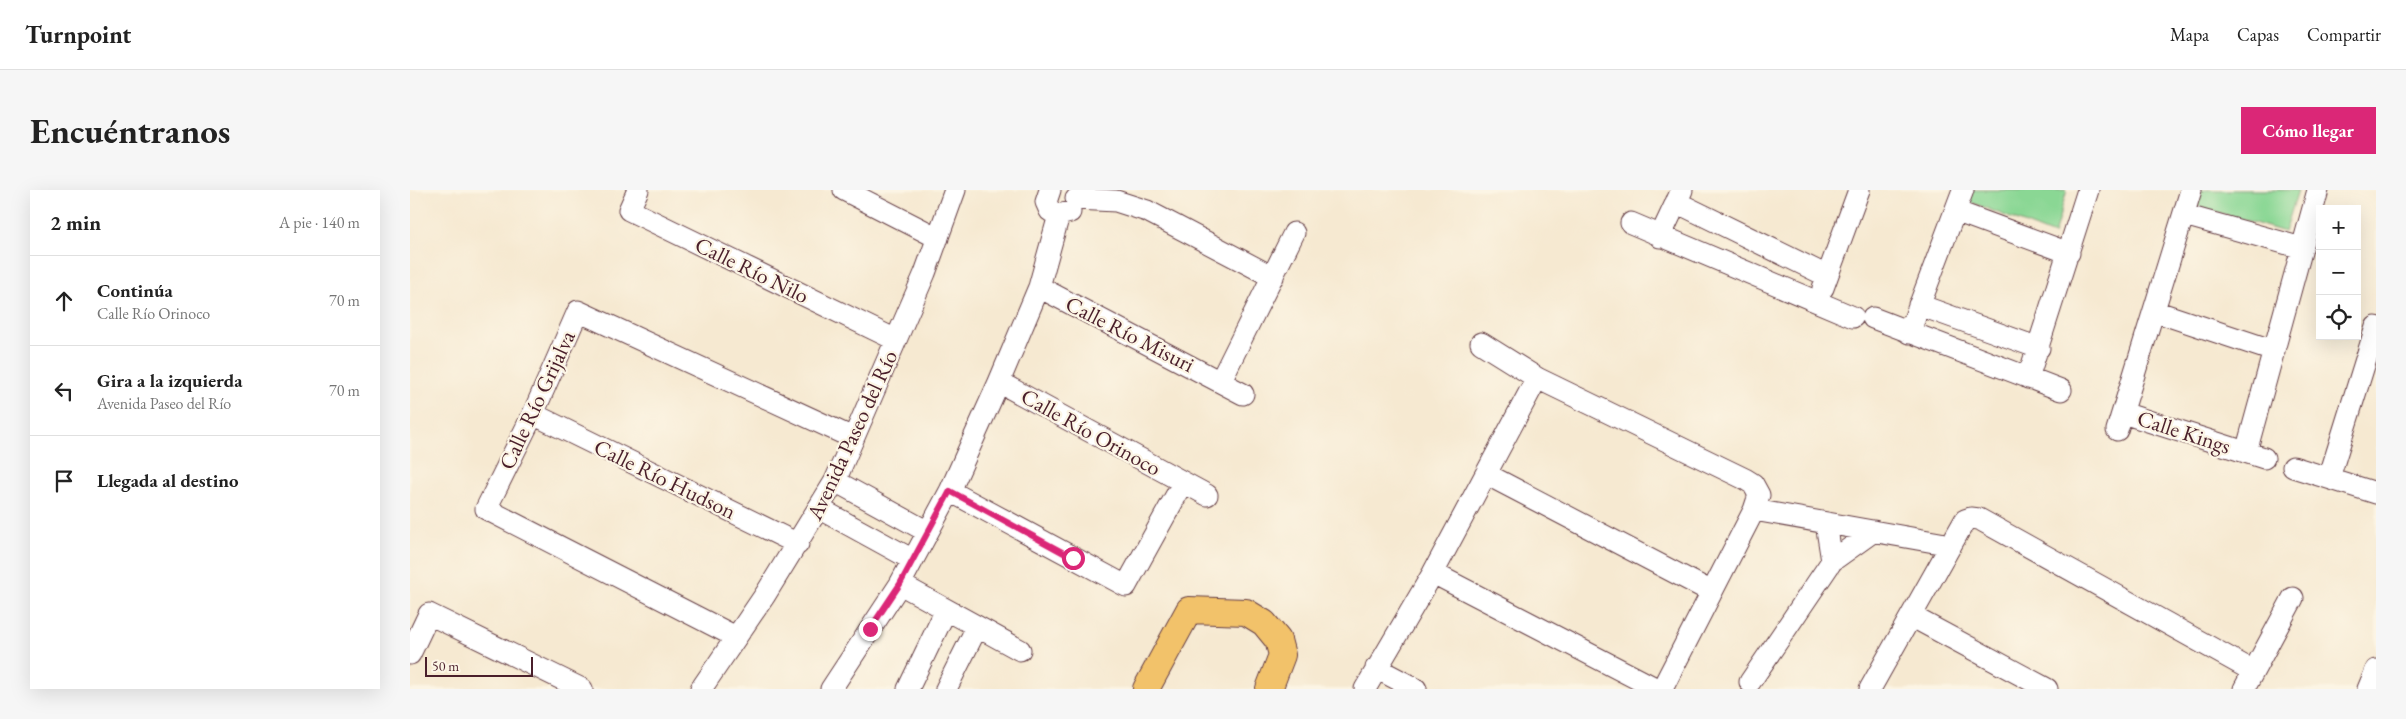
<!DOCTYPE html>
<html lang="es">
<meta charset="utf-8">
<style>
body{margin:0;font-family:"EB Garamond",serif;background:#f6f6f6;color:#222}
.controls{position:absolute;right:15px;top:15px;display:grid;overflow:hidden;border-radius:0px;box-shadow:0 5px 20px #0002}
.controls button{width:45px;height:45px;display:grid;place-items:center;padding:0;border:0;border-bottom:1px solid #e0e0e0;background:#fff;color:#222;font:25px sans-serif}
.scale{position:absolute;left:15px;bottom:12px;width:108px;box-sizing:border-box;padding-left:5px;border:2px solid #4a1f2b;border-top:0;font-size:14px;line-height:18px;white-space:nowrap;color:#4a1f2b;-webkit-text-stroke:4px #fcf5e5;paint-order:stroke}
.stop{position:absolute;width:15px;height:15px;margin:-11px;border:4px solid #db2777;border-radius:50%;background:#fff}
.stop.end{background:#db2777;border-color:#fff;box-shadow:0 1px 5px #0008}
.list{margin:0;padding:0;list-style:none}
h2{display:flex;justify-content:space-between;align-items:center;height:65px;margin:0;padding:0 20px;font-size:21px}
h2 small{font-size:16px;font-weight:400;color:#767676}
.list li{display:grid;grid-template-columns:32px 1fr auto;gap:15px;align-items:center;box-sizing:border-box;height:90px;padding:0 20px;border-top:1px solid #e0e0e0}
.list b{display:block;font-size:19px;white-space:nowrap}
.list p{margin:0;font-size:16px;white-space:nowrap;color:#767676}
.list em{font-size:16px;font-style:normal;color:#767676}
.icon{flex:none;width:28px;height:28px;fill:none;stroke:currentColor;stroke-width:2;stroke-linecap:round;stroke-linejoin:round}
.map{position:relative;flex:none;width:1966px;height:499px;overflow:hidden;border-radius:0px}
header{display:flex;align-items:center;gap:30px;box-sizing:border-box;height:70px;padding:0 25px;background:#fff;border-bottom:1px solid #e0e0e0}
header strong{font-size:24px}
nav{display:flex;gap:28px;margin-inline-start:auto;font-size:18px}
.intro{display:flex;align-items:center;justify-content:space-between;box-sizing:border-box;height:120px;padding:0 30px}
h1{margin:0;font-size:35px}
.button{padding:12px 22px;border-radius:0px;background:#db2777;color:#fff;font-size:18px;font-weight:700}
main{display:flex;gap:30px;padding:0 30px}
aside{flex:1;background:#fff;border-radius:0px;box-shadow:0 5px 20px #0002}
.map>svg:first-child{display:block}
.green{fill:#8ad794;stroke:#6a7b60}
.lines{fill:none;stroke-linecap:round;stroke-linejoin:round}
.minor-casing{stroke:#643d44;stroke-width:23}
.major-casing{stroke:#643d44;stroke-width:28}
.minor{stroke:#fff;stroke-width:21}
.major{stroke:#f2c26a;stroke-width:26}
.route{stroke:#db2777;stroke-width:6}
.labels{text-anchor:middle;dominant-baseline:central;stroke-width:4.5;stroke-linejoin:round;paint-order:stroke}
.street-label{font-size:22px;fill:#4a1f2b;stroke:#fcf5e5}
</style>
<header>
<strong>Turnpoint</strong>
<nav><a>Mapa</a><a>Capas</a><a>Compartir</a></nav>
</header>
<div class="intro"><h1>Encuéntranos</h1><a class="button">Cómo llegar</a></div>
<main>
<aside>
<h2>2 min<small>A pie · 140 m</small></h2>
<ul class="list">
<li><svg class="icon" aria-label="ahead" viewBox="0 0 24 24"><path d="M12 20V5M6 11l6-6 6 6"/></svg><div><b>Continúa</b><p>Calle Río Orinoco</p></div><em>70 m</em></li>
<li><svg class="icon" aria-label="left" viewBox="0 0 24 24"><path d="M17 20v-9H6M10 6l-5 5 5 5"/></svg><div><b>Gira a la izquierda</b><p>Avenida Paseo del Río</p></div><em>70 m</em></li>
<li><svg class="icon" aria-label="arrive" viewBox="0 0 24 24"><path d="M6 21V4h12l-3 4 3 4H6"/></svg><div><b>Llegada al destino</b></div></li>
</ul>
</aside>
<div class="map">
<svg width="1966" height="499" viewBox="0 0 1966 499">
<rect width="100%" height="100%" fill="#fcf5e5"/>
<filter id="ink" filterUnits="userSpaceOnUse"><feTurbulence type="fractalNoise" baseFrequency=".02" numOctaves="2"/><feDisplacementMap in="SourceGraphic" scale="10" xChannelSelector="R" yChannelSelector="G"/><feConvolveMatrix kernelMatrix="1 2 1 2 8 2 1 2 1" color-interpolation-filters="sRGB"/></filter>
<filter id="wash" filterUnits="userSpaceOnUse"><feTurbulence type="fractalNoise" baseFrequency=".0096" numOctaves="4" result="noise"/><feDisplacementMap in="SourceGraphic" scale="20" xChannelSelector="R" yChannelSelector="G"/><feGaussianBlur stdDeviation="1.12" result="paint"/><feColorMatrix in="noise" values="0 0 0 0 0 0 0 0 0 0 0 0 0 0 0 0 0 1.4 0 .05"/><feComposite in="paint" operator="in"/></filter>
<g filter="url(#wash)">
<rect width="100%" height="100%" fill="#f6e9d1"/>
<!-- green -->
<path class="green" d="M1561,0H1657L1644,45L1558,11Z
M1791,0H1888L1875,42L1787,16Z"/>
</g>
<g filter="url(#ink)">
<g class="lines">
<defs>
<path id="minor" d="M228,0L219,20L486,150
M434,0L528,48
M640,0L636,12L640,21L649,25L660,22
M666,9L706,11L737,21L863,87
M1266,12L1417,86
M1545,21L1659,63
M1774,25L1892,58
M1221,33L1443,127
M1250,47L1272,0
M629,97L833,204
M1413,98L1449,0
M1509,115L1629,158
M1744,121L1864,161
M1463,128L1651,200
M1499,143L1553,0
M1071,153L1127,188L1335,289L1343,294L1349,305L1344,320L1252,499
M1618,188L1678,0
M811,190L884,43
M589,192L797,305
M1713,223L1854,268
M123,224L388,354
M1707,240L1781,0
M1836,262L1908,0
M1883,277L1966,303
M1076,284L1302,402
M1919,288L1966,137
M425,291L518,342
M540,301L716,396L773,293
M410,319L503,370
M1344,320L1541,355
M1422,371L1464,341
M1023,383L1247,499
M490,394L610,460
M1501,426L1637,499
M326,447L76,319L123,224L168,121L443,248
M0,464L19,424L172,499
M966,478L1006,499
M1340,492L1422,371L1416,333
M291,499L355,405L425,291L515,83L545,0
M421,499L490,394L540,301L589,192L629,97L649,25
M498,499L536,420
M536,499L567,437
M955,499L1023,383L1127,188
M1460,499L1555,330L1561,328L1569,329L1843,481
M1834,499L1883,408
M1958,499L1966,480"/>
<path id="major" d="M736,499L779,420L836,422L854,433L868,450L872,465L859,499"/>
</defs>
<!-- minor casing -->
<use href="#minor" class="minor-casing"/>
<!-- major casing -->
<use href="#major" class="major-casing"/>
<!-- minor -->
<use href="#minor" class="minor"/>
<!-- major -->
<use href="#major" class="major"/>
</g>
</g>
<g class="lines" filter="url(#ink)">
<!-- route -->
<path class="route" d="M460,439L490,394L540,301L663,368"/>
</g>
<g class="labels">
<!-- street labels -->
<g class="street-label">
<text transform="translate(342 80) rotate(26)">Calle Río Nilo</text>
<text transform="translate(720 144) rotate(27)">Calle Río Misuri</text>
<text transform="translate(127 210) rotate(-65)">Calle Río Grijalva</text>
<text transform="translate(681 242) rotate(29)">Calle Río Orinoco</text>
<text transform="translate(1774 242) rotate(18)">Calle Kings</text>
<text transform="translate(442 245) rotate(-65)">Avenida Paseo del Río</text>
<text transform="translate(255 289) rotate(26)">Calle Río Hudson</text>
</g>
</g>
</svg>
<div class="controls">
<button>+</button>
<button>−</button>
<button><svg class="icon" aria-label="locate" viewBox="0 0 24 24"><circle cx="12" cy="12" r="6"/><path d="M12 2v4M12 18v4M2 12h4M18 12h4"/></svg></button>
</div>
<div class="scale">50 m</div>
<div class="stop" style="left:663px;top:368px"></div>
<div class="stop end" style="left:460px;top:439px"></div>
</div>
</main>
